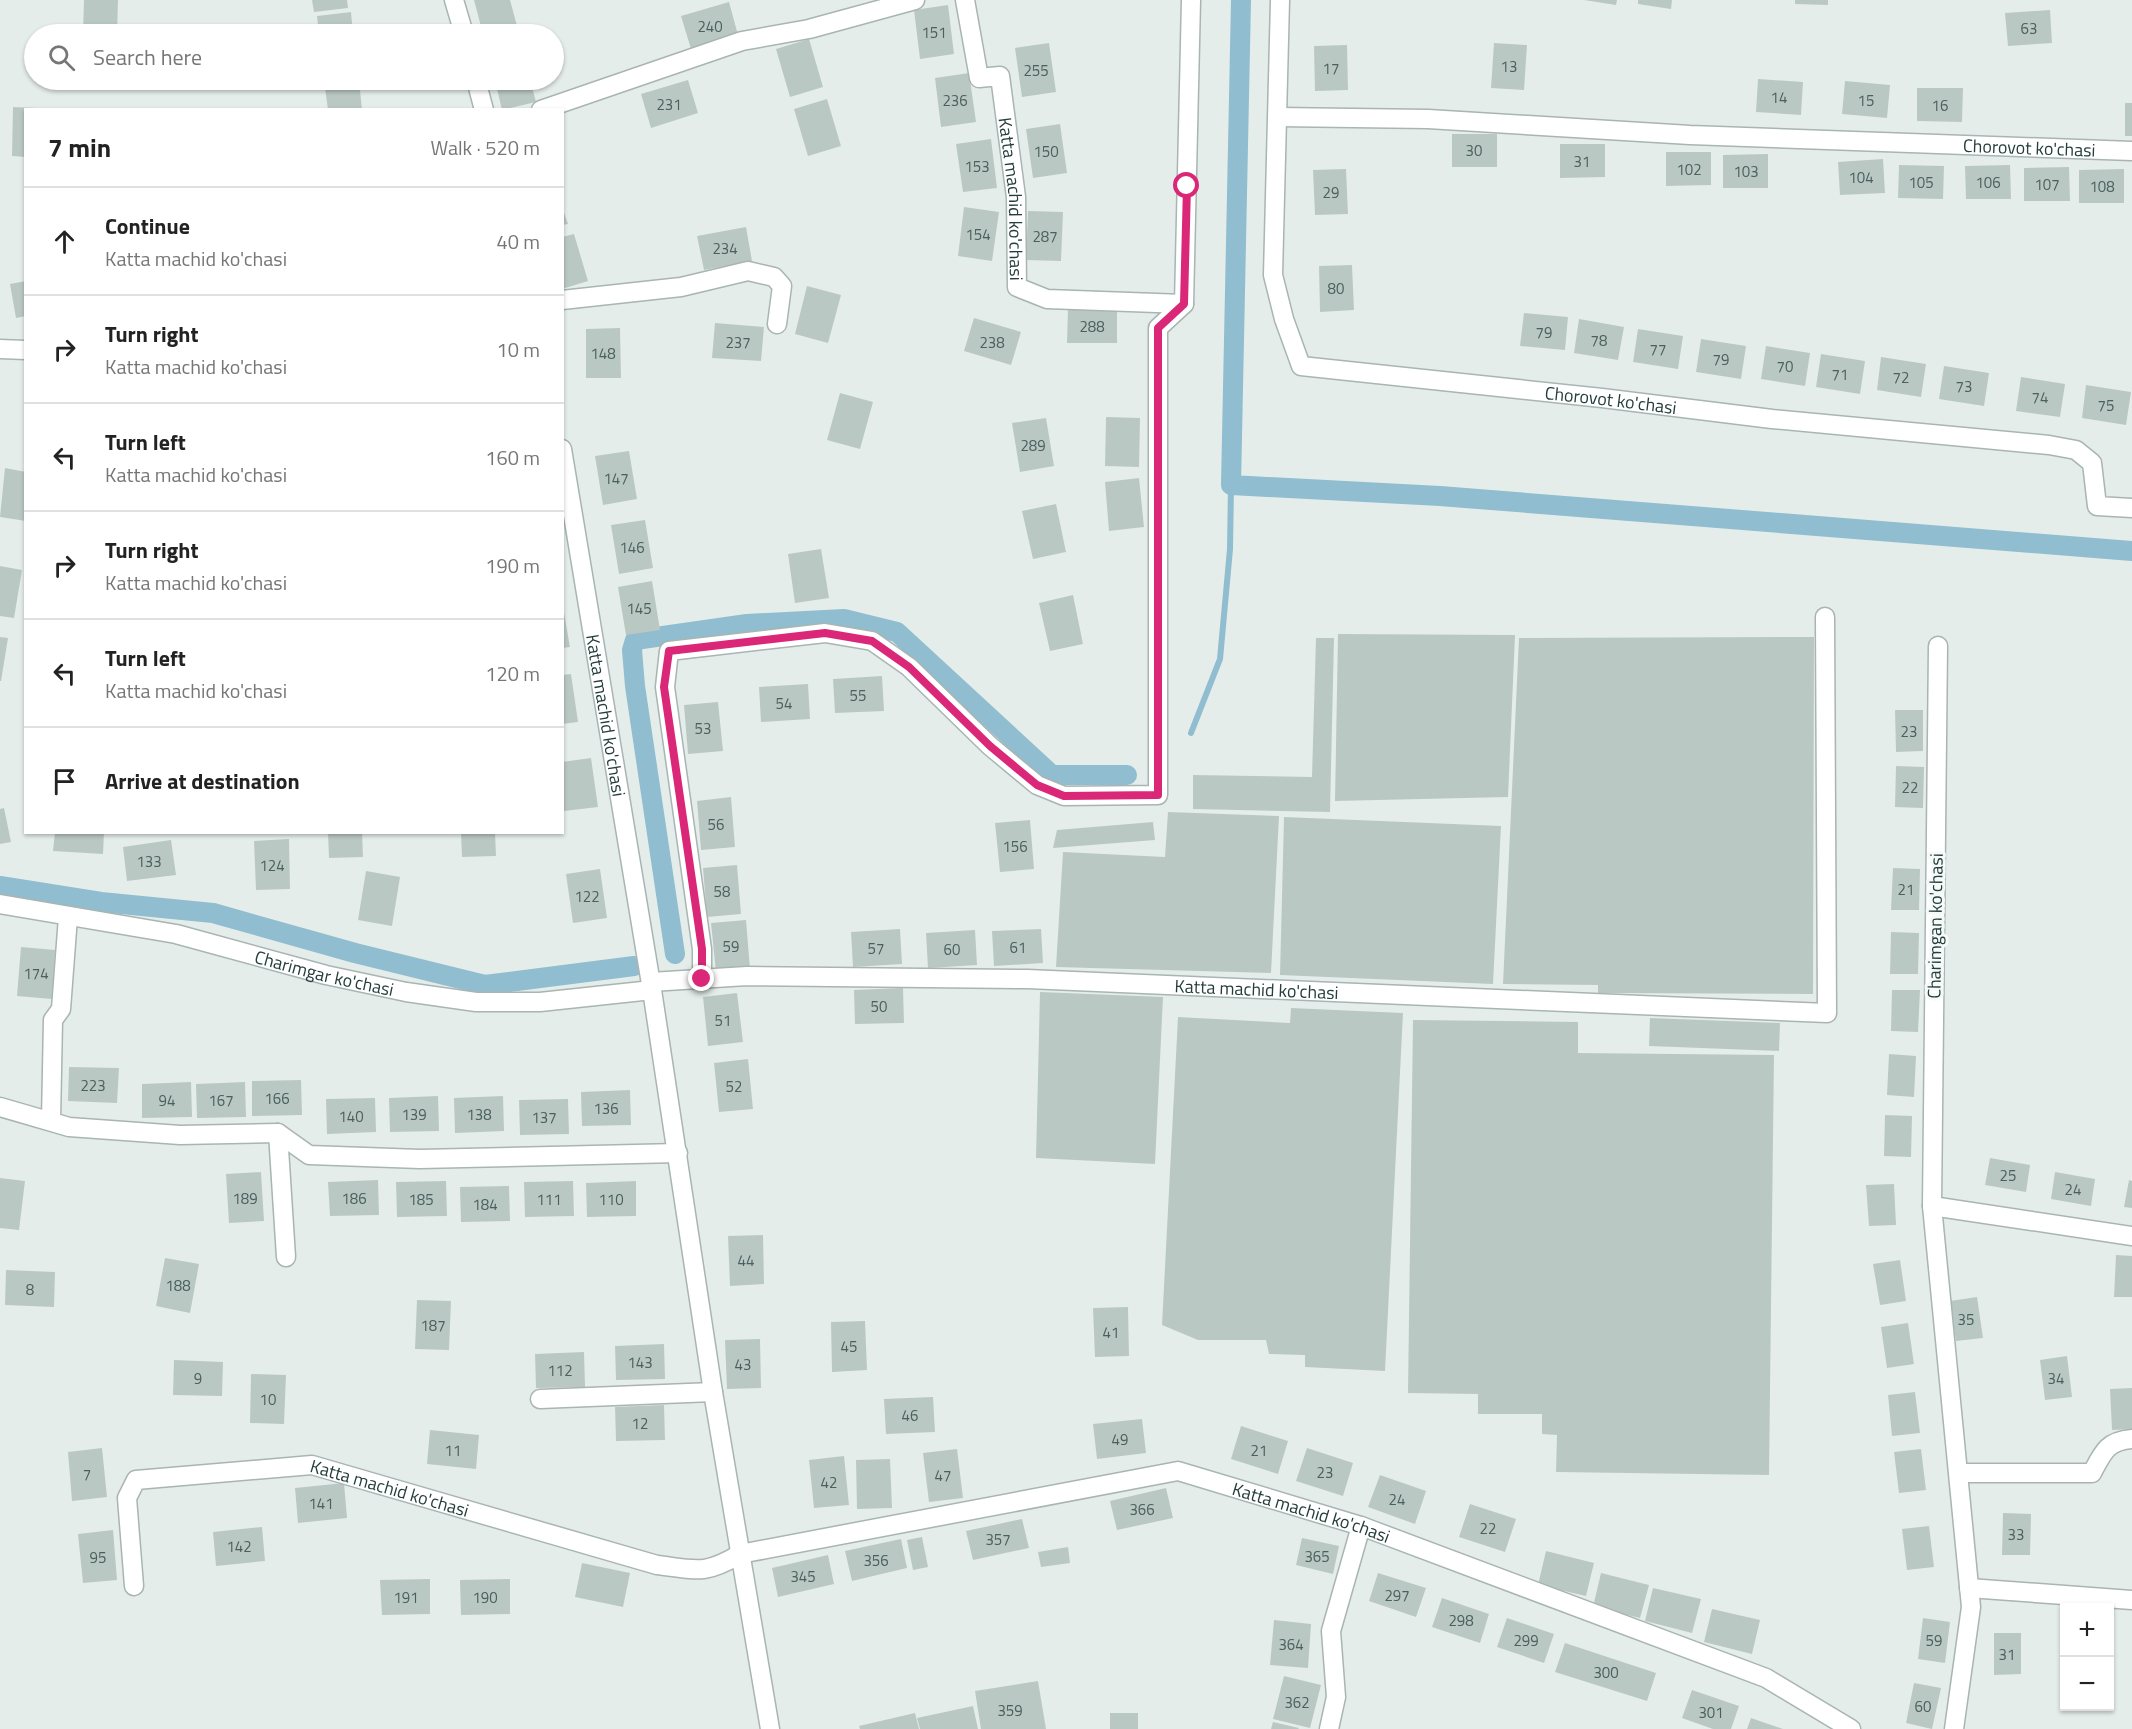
<!DOCTYPE html>
<meta charset="utf-8">
<style>
body{margin:0;font-family:"Titillium Web",sans-serif;background:#f2f2f2;color:#222}
.controls{position:absolute;right:18px;bottom:18px;display:grid;overflow:hidden;border-radius:0px;box-shadow:0 2px 4px #0004}
.controls button{width:54px;height:54px;display:grid;place-items:center;padding:0;border:0;border-bottom:2px solid #e0e0e0;background:#fff;color:#222;font:30px sans-serif}
.stop{position:absolute;width:18px;height:18px;margin:-14px;border:4px solid #db2777;border-radius:50%;background:#fff}
.stop.end{background:#db2777;border-color:#fff;box-shadow:0 2px 6px #0008}
.list{margin:0;padding:0;list-style:none}
h2{display:flex;justify-content:space-between;align-items:center;height:78px;margin:0;padding:0 24px;font-size:26px}
h2 small{font-size:20px;font-weight:400;color:#767676}
.list li{display:grid;grid-template-columns:39px 1fr auto;gap:18px;align-items:center;box-sizing:border-box;height:108px;padding:0 24px;border-top:2px solid #e0e0e0}
.list b{display:block;font-size:22px;white-space:nowrap}
.list p{margin:0;font-size:20px;white-space:nowrap;color:#767676}
.list em{font-size:20px;font-style:normal;color:#767676}
.icon{flex:none;width:33px;height:33px;fill:none;stroke:currentColor;stroke-width:2;stroke-linecap:round;stroke-linejoin:round}
.map{position:relative;flex:none;width:2132px;height:1729px;overflow:hidden}
.search{position:absolute;background:#fff;box-shadow:0 2px 4px #0004;left:24px;top:24px;width:540px;height:66px;display:flex;align-items:center;gap:15px;box-sizing:border-box;padding:0 21px;border-radius:33px;color:#767676;font-size:22px}
.panel{position:absolute;background:#fff;box-shadow:0 2px 4px #0004;left:24px;top:108px;width:540px;height:726px;border-radius:0px}
.map>svg:first-child{display:block}
.lines{fill:none;stroke-linecap:round;stroke-linejoin:round}
.stream{stroke:#90bdcf;stroke-width:6}
.canal{stroke:#90bdcf;stroke-width:20}
.building{fill:#bac8c4}
.street-casing{stroke:#a8b5b3;stroke-width:21}
.street{stroke:#fff;stroke-width:18}
.route{stroke:#db2777;stroke-width:8}
.labels{text-anchor:middle;dominant-baseline:central;stroke-width:6;stroke-linejoin:round;paint-order:stroke}
.number-label{font-size:15px;fill:#4a605d}
.street-label{font-size:18px;fill:#253e3b;stroke:#f5faf8}
</style>
<div class="map">
<svg width="2132" height="1729" viewBox="0 0 2132 1729">
<rect width="100%" height="100%" fill="#e5edeb"/>
<g class="lines">
<!-- stream -->
<path class="stream" d="M1191,733L1220,659L1230,549L1231,485"/>
<!-- canal -->
<path class="canal" d="M1241,0L1231,485L1440,496L2132,551
M0,886L101,902L213,913L355,953L485,985L634,966
M675,954L635,686L632,650L635,640L747,624L844,619L897,632L1052,775H1127"/>
</g>
<!-- building -->
<path class="building" d="M84,0H118L117,34H83Z
M312,0H347L348,8L314,12Z
M474,0H510L517,26L483,34Z
M1584,0H1617L1616,5Z
M1638,0H1672L1671,9L1638,4Z
M1795,0H1828V5L1795,4Z
M729,2L738,35L691,49L681,16Z
M948,5L954,54L920,59L914,10Z
M2050,10L2052,43L2008,46L2005,13Z
M351,12L353,34H319L317,16Z
M809,39L823,87L790,97L776,49Z
M1049,43L1056,92L1022,97L1015,48Z
M1494,43L1527,45L1524,90L1491,88Z
M1347,45L1348,90L1315,91L1314,46Z
M969,73L976,122L941,127L935,78Z
M1758,79L1803,82L1801,115L1756,112Z
M324,80H359L362,110H328Z
M495,80H530L536,102L502,110Z
M688,80L698,113L651,128L641,94Z
M1845,81L1890,85L1887,118L1842,114Z
M1917,88H1963L1962,122L1917,121Z
M827,99L841,146L808,156L794,109Z
M2125,103H2132V136H2125Z
M13,107L37,108L26,110V157L12,156Z
M1060,124L1067,173L1033,178L1026,129Z
M1452,134H1497V167H1452Z
M991,139L997,188L963,192L956,144Z
M1560,144H1605V177L1560,178Z
M1666,152H1711V185L1666,186Z
M1768,154V188H1723V155Z
M1883,159L1885,193L1840,195L1838,162Z
M1899,165L1944,166L1943,199L1898,198Z
M2010,165L2011,199H1966L1965,166Z
M2069,167L2070,201H2024V168Z
M1346,169L1348,214L1315,215L1313,170Z
M2124,169V203H2079V170Z
M562,207L568,224L562,225Z
M964,207L999,212L992,261L958,256Z
M1028,211L1063,212L1061,261L1026,260Z
M746,227L752,261L704,270L697,236Z
M574,234L588,281L562,289V237Z
M1352,265L1354,310L1320,312L1319,266Z
M26,281V316L16,318L10,284Z
M807,286L841,295L828,343L795,334Z
M1068,308L1117,309V343H1067Z
M1524,313L1568,317L1565,350L1520,346Z
M974,318L1021,332L1011,365L964,351Z
M1579,319L1624,327L1618,360L1574,353Z
M715,323L764,327L761,361L712,358Z
M620,328L621,378H586V329Z
M1638,329L1683,336L1678,369L1633,362Z
M1701,339L1746,346L1741,379L1696,372Z
M1766,346L1810,353L1805,386L1761,379Z
M1821,354L1865,361L1860,394L1816,387Z
M1881,357L1926,364L1921,397L1877,390Z
M1944,366L1989,373L1984,406L1939,399Z
M2021,377L2065,384L2060,417L2016,411Z
M2086,385L2131,392L2126,425L2082,418Z
M840,393L873,402L860,449L827,440Z
M1106,417L1140,418L1139,467L1105,466Z
M1046,418L1054,466L1020,472L1012,423Z
M629,451L637,499L603,505L595,456Z
M5,468L26,472V521L0,517Z
M1139,478L1144,527L1109,531L1105,482Z
M1056,504L1066,552L1033,559L1022,511Z
M645,520L653,568L619,574L611,525Z
M821,549L829,598L795,603L788,554Z
M0,566L22,570L14,618L0,616Z
M652,581L660,630L626,635L618,587Z
M1073,595L1083,644L1050,651L1039,603Z
M562,601L570,647L562,648Z
M1338,634L1515,635L1508,797L1335,801Z
M0,637L8,638L1,681H0Z
M1814,637L1813,994L1598,993V985L1503,984L1519,638Z
M1316,638H1334L1330,812L1193,809V775L1312,777Z
M571,674L578,722L562,724V675Z
M882,676L884,711L835,713L833,679Z
M808,684L810,719L761,722L759,687Z
M718,702L723,751L688,754L684,705Z
M1895,710H1923V751L1896,752Z
M591,758L598,807L564,811L562,762Z
M1896,766L1924,767L1923,808L1895,807Z
M731,797L735,847L701,850L697,801Z
M4,808L11,842L0,844V809Z
M1168,812L1279,816L1271,973L1056,967L1063,852L1165,857Z
M1284,817L1501,826L1493,984L1280,975Z
M1030,820L1034,869L1000,872L995,823Z
M1153,822L1155,840L1053,848L1057,830Z
M55,832H104L103,854L53,851Z
M328,832H362L363,857L329,858Z
M461,832H495L496,856L462,857Z
M289,839L290,889L256,890L254,841Z
M171,840L176,875L127,881L123,847Z
M737,865L741,914L707,917L703,868Z
M1893,868L1920,869L1919,910H1891Z
M600,869L607,918L573,923L566,874Z
M366,871L400,877L392,926L358,920Z
M746,920L750,969L716,972L711,923Z
M900,929L902,964L853,967L851,932Z
M1041,929L1043,963L994,966L992,931Z
M975,930L977,965L928,968L926,933Z
M1891,932L1919,933L1918,974H1890Z
M21,947L55,950L52,999L17,996Z
M903,988L904,1023L855,1024L854,990Z
M1892,990H1920L1918,1032L1891,1031Z
M1040,992L1163,997L1155,1164L1036,1158Z
M737,993L743,1042L708,1046L703,997Z
M1291,1008L1403,1013L1385,1371L1305,1367V1355L1269,1354L1266,1340H1198L1162,1325L1178,1017L1290,1023Z
M1650,1018L1780,1023L1779,1051L1649,1046Z
M1413,1020L1578,1022V1053L1774,1055L1769,1475L1556,1472L1557,1435L1542,1434V1414H1478V1394L1408,1393Z
M1889,1054L1916,1056L1914,1097L1887,1095Z
M748,1059L753,1109L719,1112L714,1063Z
M69,1067L119,1068L117,1103L68,1101Z
M301,1080L302,1115L252,1116V1081Z
M191,1082L192,1117L142,1118V1084Z
M245,1082L246,1117L197,1118L196,1084Z
M630,1090L631,1125L582,1126L581,1092Z
M438,1096L439,1131L390,1132L389,1098Z
M503,1096L504,1131L455,1133L454,1098Z
M375,1098L376,1132L327,1134L326,1099Z
M568,1099L569,1134L520,1135L519,1100Z
M1885,1115L1912,1116L1911,1157L1884,1156Z
M1990,1158L2030,1165L2026,1192L1985,1185Z
M261,1172L264,1221L229,1223L226,1174Z
M2055,1172L2095,1179L2091,1206L2051,1199Z
M0,1178L25,1181L19,1230L0,1228Z
M378,1180L379,1215L330,1216L328,1182Z
M2129,1180L2132,1181V1208L2124,1207Z
M446,1181L447,1216L397,1217L396,1182Z
M573,1181L574,1216L525,1217L524,1182Z
M636,1181V1216L587,1217L586,1183Z
M1894,1184L1896,1225L1869,1226L1866,1185Z
M509,1186L510,1221L461,1222L460,1187Z
M763,1235L764,1284L730,1286L728,1236Z
M2116,1255L2132,1256V1297H2114Z
M165,1258L199,1264L190,1313L156,1306Z
M1900,1260L1906,1301L1880,1305L1873,1264Z
M6,1270L55,1272L54,1307L5,1305Z
M1977,1297L1983,1338L1956,1341L1950,1301Z
M417,1300L451,1301L449,1350L415,1349Z
M1128,1307L1129,1356L1095,1357L1093,1308Z
M865,1321L867,1370L832,1372L831,1322Z
M1908,1323L1914,1364L1887,1368L1881,1327Z
M760,1339L761,1388L727,1389L725,1340Z
M664,1344L665,1379L616,1380L615,1346Z
M584,1352L585,1387L536,1388L535,1354Z
M2067,1356L2072,1397L2045,1400L2040,1360Z
M174,1360L223,1362L222,1396L173,1395Z
M251,1374L286,1375L284,1424L250,1423Z
M2132,1388V1429L2112,1430L2110,1389Z
M1915,1392L1920,1433L1892,1436L1888,1395Z
M933,1397L935,1432L886,1434L884,1399Z
M664,1405L665,1440L616,1441L615,1407Z
M1142,1419L1146,1453L1097,1459L1093,1424Z
M1241,1426L1288,1441L1278,1474L1231,1459Z
M430,1430L479,1435L476,1469L427,1464Z
M102,1448L107,1497L72,1501L68,1452Z
M1307,1448L1353,1463L1343,1496L1296,1481Z
M957,1449L963,1498L929,1502L923,1453Z
M1921,1449L1926,1490L1899,1493L1894,1452Z
M844,1456L849,1505L814,1508L809,1460Z
M890,1459L892,1508L857,1509L856,1460Z
M1380,1475L1426,1491L1415,1524L1368,1507Z
M344,1483L347,1518L298,1523L295,1488Z
M1166,1488L1173,1518L1117,1530L1110,1501Z
M1470,1504L1516,1519L1505,1552L1459,1537Z
M2003,1513L2031,1514L2030,1555H2002Z
M1022,1519L1029,1548L973,1560L966,1531Z
M1929,1526L1934,1567L1907,1570L1902,1529Z
M262,1527L265,1561L216,1566L213,1532Z
M113,1530L117,1580L83,1583L78,1534Z
M922,1537L928,1567L913,1570L907,1540Z
M1302,1538L1339,1546L1333,1574L1296,1565Z
M901,1539L907,1568L852,1581L845,1551Z
M1068,1547L1070,1563L1041,1567L1038,1552Z
M1546,1551L1594,1563L1586,1596L1538,1585Z
M828,1555L834,1584L778,1597L772,1568Z
M582,1563L630,1573L623,1607L575,1597Z
M1378,1573L1426,1588L1416,1617L1369,1601Z
M1601,1573L1649,1585L1640,1618L1593,1607Z
M430,1579V1614L382,1615L380,1580Z
M510,1579V1614L461,1615L460,1580Z
M1653,1588L1701,1599L1692,1633L1645,1621Z
M1442,1598L1489,1614L1480,1643L1432,1627Z
M1712,1609L1760,1620L1752,1654L1704,1642Z
M1507,1618L1554,1634L1544,1663L1497,1647Z
M1923,1618L1950,1622L1945,1663L1918,1659Z
M1274,1620L1311,1624L1308,1668L1270,1665Z
M1994,1633H2021V1674L1994,1675Z
M1565,1643L1656,1673L1647,1701L1555,1672Z
M1284,1676L1321,1685L1310,1728L1273,1719Z
M1038,1681L1046,1729H981L975,1691Z
M1914,1683L1941,1688L1932,1729L1906,1723Z
M1692,1690L1739,1706L1731,1729H1713L1682,1718Z
M973,1706L978,1729H920L917,1718Z
M915,1713L919,1729H860L859,1726Z
M1110,1713H1138V1729H1110Z
M1751,1718L1783,1729H1747Z
M1273,1722L1299,1728L1298,1729H1271Z"/>
<g class="lines">
<defs>
<g id="street">
<path d="M454,0L464,34"/>
<path id="s1" d="M965,0L979,78L1000,76L1016,197L1017,287L1047,299L1184,304"/>
<path id="s2" d="M1280,0L1273,275L1284,319L1301,366L1602,398L1772,419L2049,445L2076,450L2092,463L2097,506L2132,508"/>
<path d="M476,80L484,110"/>
<path d="M541,110L742,41L809,29L915,0"/>
<path id="s3" d="M1278,117L1428,119L1690,135L2132,151"/>
<path d="M562,300L681,287L748,271L774,277L782,286L777,324"/>
<path d="M0,349L26,350"/>
<path id="s4" d="M562,449L652,990L713,1392L770,1729"/>
<path d="M1938,646L1932,1206L1971,1607L1954,1729"/>
<path id="s5" d="M0,904L176,934L326,975L406,992L476,1002H540L652,990"/>
<path d="M702,979V949L665,687L669,651L825,633L872,641L909,667L990,746L1037,785L1064,796L1158,795V328L1184,304L1191,0"/>
<path id="s6" d="M651,982L747,976L1027,979L1827,1013L1825,617"/>
<path d="M0,1107L69,1127L180,1135L278,1133L309,1155L420,1159L678,1153"/>
<path d="M51,1121L53,1020L61,1009L68,917"/>
<path d="M278,1133L286,1257"/>
<path d="M1932,1206L2132,1236"/>
<path d="M540,1399L713,1392"/>
<path d="M1960,1473H2092C2103,1452 2107,1441 2132,1439"/>
<path id="s7" d="M134,1586L127,1498L136,1480L312,1465L657,1565C697,1570 705,1575 740,1554L1178,1471L1361,1526L1766,1678L1851,1729"/>
<path d="M1969,1588L2132,1600"/>
<path d="M1329,1729L1336,1697L1331,1631L1361,1526"/>
</g>
</defs>
<!-- street casing -->
<use href="#street" class="street-casing"/>
<!-- street -->
<use href="#street" class="street"/>
</g>
<g class="lines">
<!-- route -->
<path class="route" d="M702,979V949L664,687L669,651L825,633L872,641L909,667L990,746L1037,785L1064,796L1158,795V328L1184,304L1187,186"/>
</g>
<g class="labels">
<!-- number labels -->
<g class="number-label">
<text x="710" y="26">240</text>
<text x="2029" y="28">63</text>
<text x="934" y="32">151</text>
<text x="1509" y="66">13</text>
<text x="1331" y="68">17</text>
<text x="1036" y="70">255</text>
<text x="1779" y="97">14</text>
<text x="955" y="100">236</text>
<text x="1866" y="100">15</text>
<text x="669" y="104">231</text>
<text x="1940" y="105">16</text>
<text x="1474" y="150">30</text>
<text x="1046" y="151">150</text>
<text x="1582" y="161">31</text>
<text x="977" y="166">153</text>
<text x="1689" y="169">102</text>
<text x="1746" y="171">103</text>
<text x="1861" y="177">104</text>
<text x="1921" y="182">105</text>
<text x="1988" y="182">106</text>
<text x="2047" y="184">107</text>
<text x="2102" y="186">108</text>
<text x="1331" y="192">29</text>
<text x="978" y="234">154</text>
<text x="1045" y="236">287</text>
<text x="725" y="248">234</text>
<text x="1336" y="288">80</text>
<text x="1092" y="326">288</text>
<text x="1544" y="332">79</text>
<text x="1599" y="340">78</text>
<text x="738" y="342">237</text>
<text x="992" y="342">238</text>
<text x="1658" y="349">77</text>
<text x="603" y="353">148</text>
<text x="1721" y="359">79</text>
<text x="1785" y="366">70</text>
<text x="1840" y="374">71</text>
<text x="1901" y="377">72</text>
<text x="1964" y="386">73</text>
<text x="2040" y="397">74</text>
<text x="2106" y="405">75</text>
<text x="1033" y="445">289</text>
<text x="616" y="478">147</text>
<text x="632" y="547">146</text>
<text x="639" y="608">145</text>
<text x="858" y="695">55</text>
<text x="784" y="703">54</text>
<text x="703" y="728">53</text>
<text x="1909" y="731">23</text>
<text x="1910" y="787">22</text>
<text x="716" y="824">56</text>
<text x="1015" y="846">156</text>
<text x="149" y="861">133</text>
<text x="272" y="865">124</text>
<text x="1906" y="889">21</text>
<text x="722" y="891">58</text>
<text x="587" y="896">122</text>
<text x="731" y="946">59</text>
<text x="1018" y="947">61</text>
<text x="876" y="948">57</text>
<text x="952" y="949">60</text>
<text x="36" y="973">174</text>
<text x="879" y="1006">50</text>
<text x="723" y="1020">51</text>
<text x="93" y="1085">223</text>
<text x="734" y="1086">52</text>
<text x="277" y="1098">166</text>
<text x="167" y="1100">94</text>
<text x="221" y="1100">167</text>
<text x="606" y="1108">136</text>
<text x="414" y="1114">139</text>
<text x="479" y="1114">138</text>
<text x="351" y="1116">140</text>
<text x="544" y="1117">137</text>
<text x="2008" y="1175">25</text>
<text x="2073" y="1189">24</text>
<text x="245" y="1198">189</text>
<text x="354" y="1198">186</text>
<text x="421" y="1199">185</text>
<text x="549" y="1199">111</text>
<text x="611" y="1199">110</text>
<text x="485" y="1204">184</text>
<text x="746" y="1260">44</text>
<text x="178" y="1285">188</text>
<text x="30" y="1289">8</text>
<text x="1966" y="1319">35</text>
<text x="433" y="1325">187</text>
<text x="1111" y="1332">41</text>
<text x="849" y="1346">45</text>
<text x="640" y="1362">143</text>
<text x="743" y="1364">43</text>
<text x="560" y="1370">112</text>
<text x="198" y="1378">9</text>
<text x="2056" y="1378">34</text>
<text x="268" y="1399">10</text>
<text x="910" y="1415">46</text>
<text x="640" y="1423">12</text>
<text x="1120" y="1439">49</text>
<text x="453" y="1450">11</text>
<text x="1259" y="1450">21</text>
<text x="1325" y="1472">23</text>
<text x="87" y="1474">7</text>
<text x="943" y="1475">47</text>
<text x="829" y="1482">42</text>
<text x="1397" y="1499">24</text>
<text x="321" y="1503">141</text>
<text x="1142" y="1509">366</text>
<text x="1488" y="1528">22</text>
<text x="2016" y="1534">33</text>
<text x="998" y="1539">357</text>
<text x="239" y="1546">142</text>
<text x="1317" y="1556">365</text>
<text x="98" y="1557">95</text>
<text x="876" y="1560">356</text>
<text x="803" y="1576">345</text>
<text x="1397" y="1595">297</text>
<text x="406" y="1597">191</text>
<text x="485" y="1597">190</text>
<text x="1461" y="1620">298</text>
<text x="1526" y="1640">299</text>
<text x="1934" y="1640">59</text>
<text x="1291" y="1644">364</text>
<text x="2007" y="1654">31</text>
<text x="1606" y="1672">300</text>
<text x="1297" y="1702">362</text>
<text x="1923" y="1706">60</text>
<text x="1010" y="1710">359</text>
<text x="1711" y="1712">301</text>
</g>
<!-- street labels -->
<g class="street-label">
<text stroke="none"><textPath href="#s3" startOffset="752">Chorovot ko'chasi</textPath></text>
<text stroke="none"><textPath href="#s1" startOffset="224">Katta machid ko'chasi</textPath></text>
<text stroke="none"><textPath href="#s2" startOffset="682">Chorovot ko'chasi</textPath></text>
<text stroke="none"><textPath href="#s4" startOffset="270">Katta machid ko'chasi</textPath></text>
<text transform="translate(1935 926) rotate(-89)">Charimgan ko'chasi</text>
<text stroke="none"><textPath href="#s5" startOffset="332">Charimgar ko'chasi</textPath></text>
<text stroke="none"><textPath href="#s6" startOffset="606">Katta machid ko'chasi</textPath></text>
<text stroke="none"><textPath href="#s7" startOffset="366">Katta machid ko'chasi</textPath></text>
<text stroke="none"><textPath href="#s7" startOffset="1316">Katta machid ko'chasi</textPath></text>
</g>
</g>
</svg>
<div class="controls">
<button>+</button>
<button>−</button>
</div>
<div class="stop" style="left:1187px;top:186px"></div>
<div class="stop end" style="left:702px;top:979px"></div>
<div class="search"><svg class="icon" aria-label="search" viewBox="0 0 24 24"><circle cx="10" cy="10" r="6"/><path d="M15 15l6 6"/></svg>Search here</div>
<section class="panel">
<h2>7 min<small>Walk · 520 m</small></h2>
<ul class="list">
<li><svg class="icon" aria-label="ahead" viewBox="0 0 24 24"><path d="M12 20V5M6 11l6-6 6 6"/></svg><div><b>Continue</b><p>Katta machid ko'chasi</p></div><em>40 m</em></li>
<li><svg class="icon" aria-label="right" viewBox="0 0 24 24"><path d="M7 20v-9h11M14 6l5 5-5 5"/></svg><div><b>Turn right</b><p>Katta machid ko'chasi</p></div><em>10 m</em></li>
<li><svg class="icon" aria-label="left" viewBox="0 0 24 24"><path d="M17 20v-9H6M10 6l-5 5 5 5"/></svg><div><b>Turn left</b><p>Katta machid ko'chasi</p></div><em>160 m</em></li>
<li><svg class="icon" aria-label="right" viewBox="0 0 24 24"><path d="M7 20v-9h11M14 6l5 5-5 5"/></svg><div><b>Turn right</b><p>Katta machid ko'chasi</p></div><em>190 m</em></li>
<li><svg class="icon" aria-label="left" viewBox="0 0 24 24"><path d="M17 20v-9H6M10 6l-5 5 5 5"/></svg><div><b>Turn left</b><p>Katta machid ko'chasi</p></div><em>120 m</em></li>
<li><svg class="icon" aria-label="arrive" viewBox="0 0 24 24"><path d="M6 21V4h12l-3 4 3 4H6"/></svg><div><b>Arrive at destination</b></div></li>
</ul>
</section>
</div>
